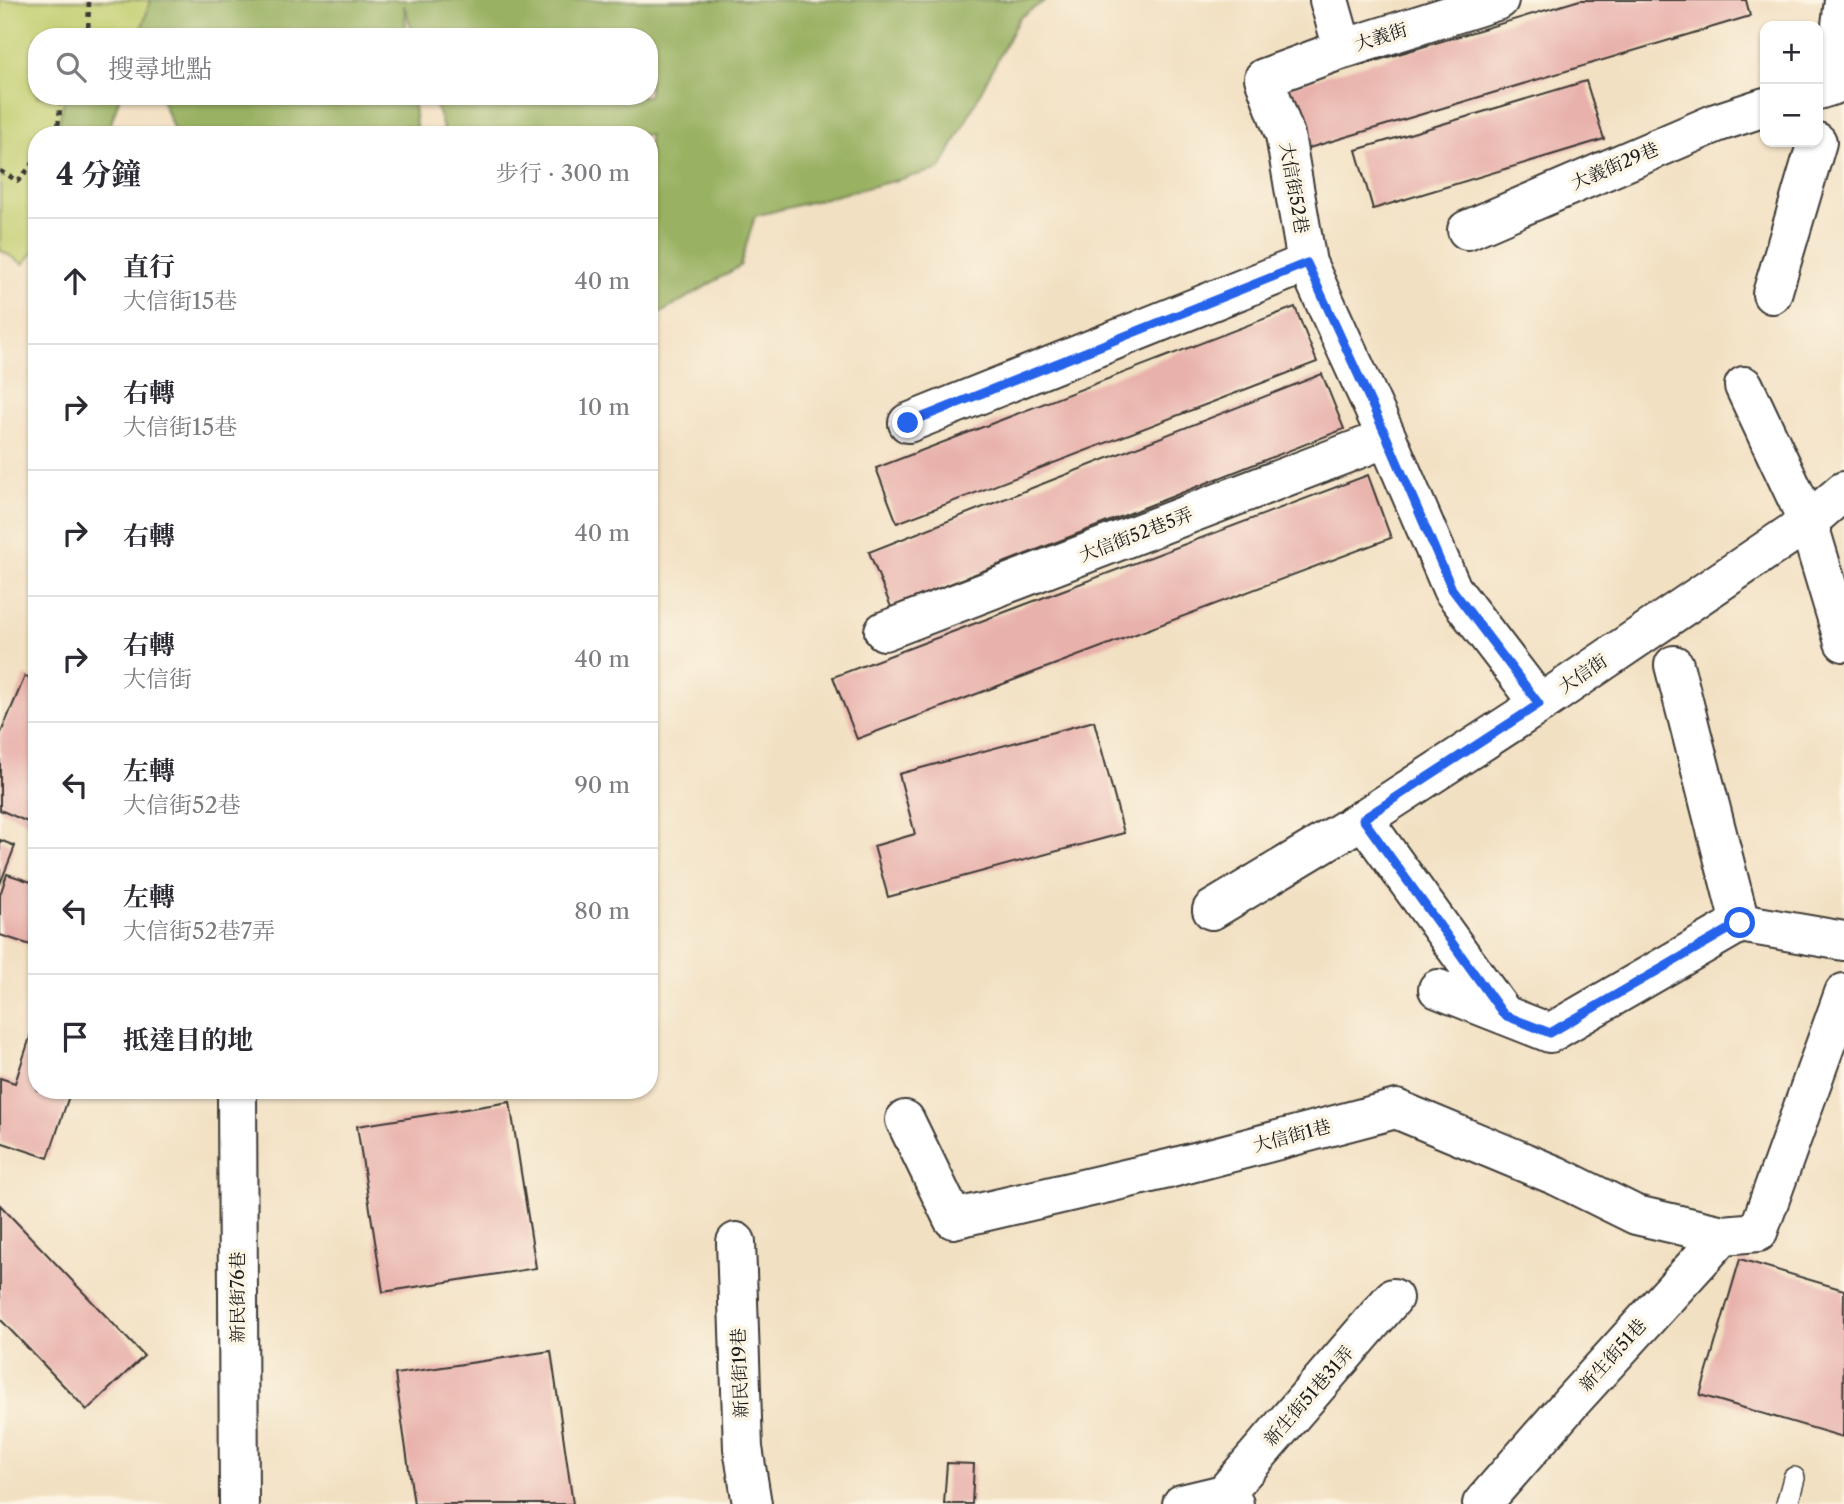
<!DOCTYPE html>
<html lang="zh-TW">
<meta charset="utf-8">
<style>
body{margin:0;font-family:"Libre Caslon Text","Noto Serif TC",serif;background:#f2f2f3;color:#2b2b33}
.controls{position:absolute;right:21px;top:21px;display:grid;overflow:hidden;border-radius:14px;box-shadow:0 2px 5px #0004}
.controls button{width:63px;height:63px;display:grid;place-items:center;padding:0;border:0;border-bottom:2px solid #e1e1e2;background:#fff;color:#2b2b33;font:35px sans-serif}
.stop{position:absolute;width:21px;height:21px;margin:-16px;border:5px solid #2563eb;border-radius:50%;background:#fff}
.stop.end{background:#2563eb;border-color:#fff;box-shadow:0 2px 7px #0008}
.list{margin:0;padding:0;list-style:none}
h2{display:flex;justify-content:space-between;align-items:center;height:91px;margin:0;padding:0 28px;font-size:30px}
h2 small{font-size:23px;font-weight:400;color:#7c7c81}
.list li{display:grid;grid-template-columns:46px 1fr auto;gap:21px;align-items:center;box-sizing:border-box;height:126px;padding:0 28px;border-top:2px solid #e1e1e2}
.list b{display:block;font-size:26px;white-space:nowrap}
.list p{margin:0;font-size:23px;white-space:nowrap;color:#7c7c81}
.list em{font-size:23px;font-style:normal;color:#7c7c81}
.icon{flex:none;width:38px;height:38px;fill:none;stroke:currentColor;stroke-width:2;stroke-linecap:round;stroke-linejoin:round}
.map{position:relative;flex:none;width:1844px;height:1504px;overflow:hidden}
.search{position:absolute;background:#fff;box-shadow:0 2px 5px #0004;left:28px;top:28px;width:630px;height:77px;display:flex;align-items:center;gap:18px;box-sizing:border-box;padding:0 24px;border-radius:28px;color:#7c7c81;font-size:26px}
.panel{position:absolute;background:#fff;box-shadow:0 2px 5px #0004;left:28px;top:126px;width:630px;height:973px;border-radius:28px}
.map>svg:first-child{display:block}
.green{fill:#c2ce6f;stroke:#6f7546;stroke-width:2}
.forest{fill:#99b162;stroke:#5a663f;stroke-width:2}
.building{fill:#e8b1ab}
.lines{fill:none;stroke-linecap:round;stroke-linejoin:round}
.service-casing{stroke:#3c3935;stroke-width:24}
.minor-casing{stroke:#3c3935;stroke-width:42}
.path{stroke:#3c3935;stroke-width:4.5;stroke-dasharray:5 5;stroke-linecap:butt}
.service{stroke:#fff;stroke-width:21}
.minor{stroke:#fff;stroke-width:38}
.route{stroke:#2563eb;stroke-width:9}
.labels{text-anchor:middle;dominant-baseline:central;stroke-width:7;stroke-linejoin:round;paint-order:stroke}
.street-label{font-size:18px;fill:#1c1c1c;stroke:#fcf5e5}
</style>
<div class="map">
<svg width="1844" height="1504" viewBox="0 0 1844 1504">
<rect width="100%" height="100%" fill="#fcf5e5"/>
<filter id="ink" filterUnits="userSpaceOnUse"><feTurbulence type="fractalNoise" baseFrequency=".0143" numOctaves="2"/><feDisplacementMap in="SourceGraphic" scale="14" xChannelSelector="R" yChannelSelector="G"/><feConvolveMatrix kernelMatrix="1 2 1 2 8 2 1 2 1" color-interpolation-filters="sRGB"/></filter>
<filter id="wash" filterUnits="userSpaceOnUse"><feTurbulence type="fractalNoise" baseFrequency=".00686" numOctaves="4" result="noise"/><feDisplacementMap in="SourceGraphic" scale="28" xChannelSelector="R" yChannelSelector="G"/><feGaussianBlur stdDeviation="1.57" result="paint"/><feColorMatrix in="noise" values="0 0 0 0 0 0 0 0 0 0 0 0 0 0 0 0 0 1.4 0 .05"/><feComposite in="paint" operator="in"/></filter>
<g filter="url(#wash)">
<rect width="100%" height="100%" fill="#f2e0c2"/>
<!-- green -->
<path class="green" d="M0,0H151L139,37H37V96H119L107,135H37V247L24,264L0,250Z"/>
<!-- forest -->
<path class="forest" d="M151,0H1046L1019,18L941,169L755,216L740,266L649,320V135H445L433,96H649V37H414L404,5L407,37H139Z
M65,96H120L107,135H56Z
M160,96H413L417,135H176Z"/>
<g id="blocks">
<!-- building -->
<path class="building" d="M1580,0H1746L1750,16L1299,151L1281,89Z
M1586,81L1604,139L1373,209L1356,150Z
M1295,307L1317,362L897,523L876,468Z
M1322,374L1344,429L891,607L869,552Z
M1368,475L1391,538L857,739L833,677Z
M25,676L37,681V807L30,823L0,810V735Z
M1094,721L1124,833L888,897L874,846L915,834L899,774Z
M0,840L15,846L0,884Z
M7,874L37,884V947L0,935V895Z
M36,1019L37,1090H71L48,1158L0,1142V1078L15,1083Z
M510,1102L536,1268L383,1292L357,1126Z
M0,1205L144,1356L87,1410L0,1319Z
M1740,1259L1844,1290L1843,1437L1700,1395Z
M551,1351L573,1504H414L395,1374Z
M947,1463L974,1464L972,1504H944Z"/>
</g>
</g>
<g filter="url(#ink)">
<use href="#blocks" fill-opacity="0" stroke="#3c3935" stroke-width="2"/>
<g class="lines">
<defs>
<path id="service" d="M1787,1504L1794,1478"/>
<path id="minor" d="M1329,0L1343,49
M1499,0L1343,49L1264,78L1285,135L1307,263L1387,438L1452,589L1540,704
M1818,90L1834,85L1844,0
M1467,230L1716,123L1765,107
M1772,294L1817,142
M908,423L1307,263
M1844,491L1808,522L1844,642
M884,631L1387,438
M1674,665L1740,923
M1363,819L1504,1015
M1212,910L1363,819L1540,704L1808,522L1744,386
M1438,989L1550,1033L1740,923L1844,941
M237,1090L239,1504
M905,1120L953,1219L1168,1169L1396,1109L1557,1176L1636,1215L1723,1235
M736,1242L743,1448L752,1504
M1224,1494L1393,1298
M1182,1504L1224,1494L1234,1504
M1482,1504L1572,1401L1723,1235L1758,1232L1844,993"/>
</defs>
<!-- service casing -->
<use href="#service" class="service-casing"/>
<!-- minor casing -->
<use href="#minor" class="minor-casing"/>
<!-- path -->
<path class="path" d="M88,37L89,0
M57,135L61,101L63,96
M0,171L18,181L37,159"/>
<!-- service -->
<use href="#service" class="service"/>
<!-- minor -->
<use href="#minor" class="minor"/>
</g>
</g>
<g class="lines" filter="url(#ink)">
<!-- route -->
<path class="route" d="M908,423L1307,263L1387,438L1452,589L1539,704L1363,819L1504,1015L1550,1033L1740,923"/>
</g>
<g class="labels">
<!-- street labels -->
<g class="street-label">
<text transform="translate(1381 37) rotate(-17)">大義街</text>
<text transform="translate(1615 166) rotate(-23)">大義街29巷</text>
<text transform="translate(1294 188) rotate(80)">大信街52巷</text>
<text transform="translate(1136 535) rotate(-21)">大信街52巷5弄</text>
<text transform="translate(1583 674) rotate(-34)">大信街</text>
<text transform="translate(1292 1136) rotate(-15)">大信街1巷</text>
<text transform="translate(238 1297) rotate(-90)">新民街76巷</text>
<text transform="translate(1613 1355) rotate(-48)">新生街51巷</text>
<text transform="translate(740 1373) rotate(-92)">新民街19巷</text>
<text transform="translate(1309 1396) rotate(-49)">新生街51巷31弄</text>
</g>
</g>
</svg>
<div class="controls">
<button>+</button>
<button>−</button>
</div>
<div class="stop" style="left:1740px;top:923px"></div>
<div class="stop end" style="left:908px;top:423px"></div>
<div class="search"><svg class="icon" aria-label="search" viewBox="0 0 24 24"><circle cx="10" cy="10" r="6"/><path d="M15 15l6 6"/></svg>搜尋地點</div>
<section class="panel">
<h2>4 分鐘<small>步行 · 300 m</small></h2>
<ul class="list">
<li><svg class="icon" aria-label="ahead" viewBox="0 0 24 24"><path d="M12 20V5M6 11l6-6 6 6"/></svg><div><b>直行</b><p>大信街15巷</p></div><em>40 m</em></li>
<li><svg class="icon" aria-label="right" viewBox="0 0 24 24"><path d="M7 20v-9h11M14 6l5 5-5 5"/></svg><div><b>右轉</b><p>大信街15巷</p></div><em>10 m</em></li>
<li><svg class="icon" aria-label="right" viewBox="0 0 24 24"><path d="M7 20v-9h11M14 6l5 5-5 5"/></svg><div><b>右轉</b></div><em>40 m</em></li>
<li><svg class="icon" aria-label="right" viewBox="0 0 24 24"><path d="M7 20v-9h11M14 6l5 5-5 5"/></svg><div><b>右轉</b><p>大信街</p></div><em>40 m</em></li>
<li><svg class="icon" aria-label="left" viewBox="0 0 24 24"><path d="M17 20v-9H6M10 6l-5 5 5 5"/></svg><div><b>左轉</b><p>大信街52巷</p></div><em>90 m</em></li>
<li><svg class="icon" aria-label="left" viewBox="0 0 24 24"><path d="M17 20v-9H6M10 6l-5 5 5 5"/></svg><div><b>左轉</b><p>大信街52巷7弄</p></div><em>80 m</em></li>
<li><svg class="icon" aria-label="arrive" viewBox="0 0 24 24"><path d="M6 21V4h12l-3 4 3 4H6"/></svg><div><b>抵達目的地</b></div></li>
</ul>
</section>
</div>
